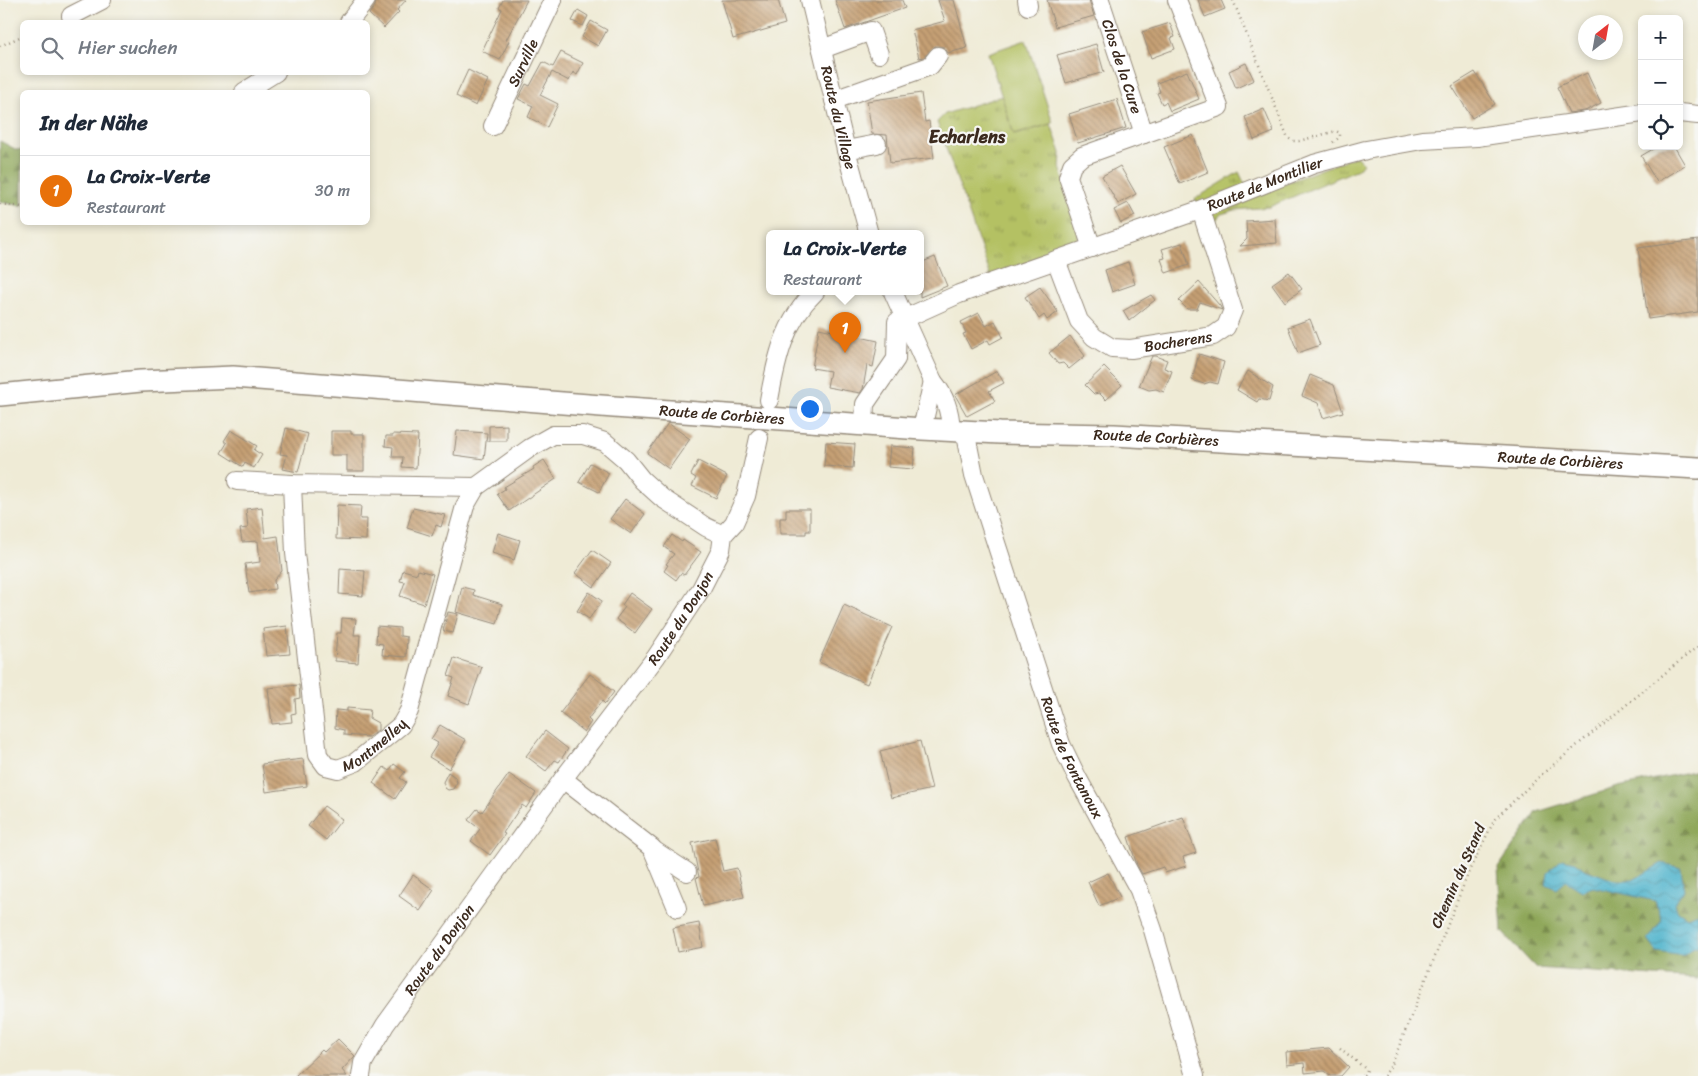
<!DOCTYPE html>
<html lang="de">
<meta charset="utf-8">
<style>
body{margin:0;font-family:Sriracha,sans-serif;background:#f6f6f7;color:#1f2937}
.controls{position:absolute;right:15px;top:15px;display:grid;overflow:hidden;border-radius:8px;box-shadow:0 2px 8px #0003}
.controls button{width:45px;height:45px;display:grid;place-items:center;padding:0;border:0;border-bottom:1px solid #e0e1e3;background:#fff;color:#1f2937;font:25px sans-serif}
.compass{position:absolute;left:1578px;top:15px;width:45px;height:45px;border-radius:50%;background:#fff;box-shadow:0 2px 8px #0003;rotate:31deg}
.you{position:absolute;left:809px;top:408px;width:18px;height:18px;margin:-12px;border:4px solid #fff;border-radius:50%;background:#1a73e8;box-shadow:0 0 0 8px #1a73e833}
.badge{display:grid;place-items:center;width:32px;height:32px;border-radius:50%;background:#c8321e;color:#fff;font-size:16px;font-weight:700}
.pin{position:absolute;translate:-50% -41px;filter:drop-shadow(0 1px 2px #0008)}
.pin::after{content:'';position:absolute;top:26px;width:18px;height:15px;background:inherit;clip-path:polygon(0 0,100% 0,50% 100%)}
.popup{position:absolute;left:766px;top:230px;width:158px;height:65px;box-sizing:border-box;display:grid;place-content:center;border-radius:8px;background:#fff;filter:drop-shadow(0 1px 4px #0005);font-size:16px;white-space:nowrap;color:#747a83}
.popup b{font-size:19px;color:#1f2937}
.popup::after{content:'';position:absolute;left:50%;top:100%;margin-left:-10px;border:10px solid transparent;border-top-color:#fff}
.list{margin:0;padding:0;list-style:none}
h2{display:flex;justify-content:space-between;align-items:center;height:65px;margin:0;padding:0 20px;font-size:21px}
h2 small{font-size:16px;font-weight:400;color:#747a83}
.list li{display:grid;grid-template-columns:32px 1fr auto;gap:15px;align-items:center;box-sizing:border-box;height:70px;padding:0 20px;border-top:1px solid #e0e1e3}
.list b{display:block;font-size:19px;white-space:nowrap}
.list p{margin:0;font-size:16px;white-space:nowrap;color:#747a83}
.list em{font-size:16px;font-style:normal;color:#747a83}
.icon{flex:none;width:28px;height:28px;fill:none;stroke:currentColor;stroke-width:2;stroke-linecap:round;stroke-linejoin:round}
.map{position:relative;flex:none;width:1698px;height:1076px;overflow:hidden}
.search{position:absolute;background:#fff;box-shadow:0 2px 8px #0003;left:20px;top:20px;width:350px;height:55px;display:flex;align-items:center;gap:12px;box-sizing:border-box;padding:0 18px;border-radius:8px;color:#747a83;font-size:19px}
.panel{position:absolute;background:#fff;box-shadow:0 2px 8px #0003;left:20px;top:90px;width:350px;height:135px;border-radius:8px}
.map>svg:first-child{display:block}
.grass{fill:url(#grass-tufts);stroke:#787641}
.forest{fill:url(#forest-firs);stroke:#65683c}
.park{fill:#b4c164;stroke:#787641}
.water{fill:url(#water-waves);stroke:#446e75}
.building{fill:url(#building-back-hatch)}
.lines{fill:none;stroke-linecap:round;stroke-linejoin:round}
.minor-casing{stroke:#958a7a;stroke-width:20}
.major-casing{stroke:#958a7a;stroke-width:24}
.path{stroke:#958a7a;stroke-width:2.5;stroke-dasharray:1 4;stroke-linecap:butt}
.minor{stroke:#fff;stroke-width:18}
.major{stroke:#fff;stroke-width:21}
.labels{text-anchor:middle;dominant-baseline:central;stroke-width:4.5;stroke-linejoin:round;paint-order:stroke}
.street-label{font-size:15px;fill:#3b2a1e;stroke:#f6f6f2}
.quarter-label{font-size:18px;font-weight:bold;fill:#3b2a1e;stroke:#f6f6f2}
</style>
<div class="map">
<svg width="1698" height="1076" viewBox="0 0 1698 1076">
<defs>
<pattern id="grass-tufts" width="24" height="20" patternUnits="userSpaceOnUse" patternTransform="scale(1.25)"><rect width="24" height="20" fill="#b4c164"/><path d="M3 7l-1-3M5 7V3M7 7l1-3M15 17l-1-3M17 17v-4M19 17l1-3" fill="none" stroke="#949d52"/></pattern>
<pattern id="forest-firs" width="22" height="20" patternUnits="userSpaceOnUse" patternTransform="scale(1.25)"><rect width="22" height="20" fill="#8fa75a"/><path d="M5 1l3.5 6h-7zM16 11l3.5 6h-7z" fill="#76884a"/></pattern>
<pattern id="water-waves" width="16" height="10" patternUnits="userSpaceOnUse" patternTransform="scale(1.25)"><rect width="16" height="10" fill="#4db3cc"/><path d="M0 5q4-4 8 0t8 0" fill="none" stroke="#4192a5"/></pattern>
<pattern id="building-back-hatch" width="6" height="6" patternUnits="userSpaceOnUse" patternTransform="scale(1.25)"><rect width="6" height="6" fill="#c6a075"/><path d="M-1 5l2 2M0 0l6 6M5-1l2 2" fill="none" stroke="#a2835f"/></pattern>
</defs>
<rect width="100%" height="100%" fill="#f6f6f2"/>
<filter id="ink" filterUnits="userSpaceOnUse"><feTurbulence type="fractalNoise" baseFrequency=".02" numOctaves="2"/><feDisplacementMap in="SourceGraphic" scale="10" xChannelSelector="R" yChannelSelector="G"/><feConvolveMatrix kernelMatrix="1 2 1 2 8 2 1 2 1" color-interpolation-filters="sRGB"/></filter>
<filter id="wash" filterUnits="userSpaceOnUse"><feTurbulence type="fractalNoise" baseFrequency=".0096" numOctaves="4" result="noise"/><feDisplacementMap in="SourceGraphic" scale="20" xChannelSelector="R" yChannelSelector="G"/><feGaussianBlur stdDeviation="1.12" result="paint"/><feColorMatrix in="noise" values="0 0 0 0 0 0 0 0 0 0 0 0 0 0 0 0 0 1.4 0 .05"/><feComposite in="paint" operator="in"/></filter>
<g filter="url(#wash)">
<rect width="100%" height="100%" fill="#efebd6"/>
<!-- grass -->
<path class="grass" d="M1002,96L1014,135L1051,124L1061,153L1060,167L1080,229L1077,243L1068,251L991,277L937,122L945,114Z
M1356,156L1363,163L1358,169L1269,207L1235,210L1221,214L1215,221L1214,234L1210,217L1213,211Z
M1239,172L1246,187L1198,206L1195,199Z"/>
<!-- forest -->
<path class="forest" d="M0,141L17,150L22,149V206L0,202Z
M1698,770V979L1536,968L1502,932L1498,868L1537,812L1618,787Z"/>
<!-- park -->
<path class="park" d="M1026,40L1053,123L1014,135L988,53Z"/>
<!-- water -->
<path class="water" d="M1562,859L1576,862L1584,869L1614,880H1633L1662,863L1681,868L1684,890L1674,903L1678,911L1687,917L1698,913V947H1694L1683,956L1657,952L1648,940L1662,920L1655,901L1593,887L1582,891L1566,881L1557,889L1546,884L1548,872Z"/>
<g id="blocks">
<!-- building -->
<path class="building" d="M376,0H406L397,10L399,12L384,28L369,14L375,6Z
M503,0H527L506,40L509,41L500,60L482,51L502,9L499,8Z
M722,0H778L785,24L733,39Z
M835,0H902L905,8L845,29Z
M938,0H954L967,48L948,53L944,47L935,46L924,57L919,58L912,30L945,21Z
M1047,0H1089L1094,16L1055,27Z
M1198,0H1221L1225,9L1205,17Z
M578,10L588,16L583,26L572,21Z
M591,21L607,30L598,46L582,37Z
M1170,23L1175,37L1171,38L1175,49L1151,58L1142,32Z
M1096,44L1104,72L1066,83L1057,55Z
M561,52L583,63L577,75L573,72L569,81L552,72L540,95L558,104L547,127L528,117L533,106L518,99L526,84L530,86L543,62L553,67Z
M1246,63L1254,80L1236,88L1229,71Z
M468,70L488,80L476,106L456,96Z
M1187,71L1199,99L1170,111L1166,102L1162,104L1157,93L1160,92L1157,83Z
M1475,72L1495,104L1472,118L1452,86Z
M1587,73L1601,103L1585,111L1569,113L1557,87Z
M921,93L925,122L929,121L934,158L890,163L887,135L872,134L867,101Z
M1117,99L1126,128L1078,143L1069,114Z
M1264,109L1274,132L1254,140L1245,117Z
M1193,135L1208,172L1180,184L1164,147Z
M1658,146H1674L1685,165L1657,182L1641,156Z
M1120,166L1136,194L1118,204L1102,176Z
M1128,203L1135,216L1121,223L1114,210Z
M1275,219L1277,243L1240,246L1247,239L1246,221Z
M1698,240V312L1648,319L1638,248Z
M1182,243L1189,265L1166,273L1161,259L1165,258L1162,249Z
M935,257L947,286L920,297V263Z
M1128,262L1135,284L1112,292L1105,270Z
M1289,272L1302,289L1285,302L1272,284Z
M1199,282L1220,306L1222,310L1200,302L1197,309H1187L1179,301Z
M1040,287L1058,312L1047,320L1044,315L1039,319L1025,297Z
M1151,295L1155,300L1129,321L1123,311Z
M979,313L986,326L995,321L1003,337L990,344L988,340L971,349L963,334L966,333L961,322Z
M1310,319L1320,345L1298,353L1288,327Z
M819,328L878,341L873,367L867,365L863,389L860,393L827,387L830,371L812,368Z
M1070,336L1085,356L1069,369L1063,363L1058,364L1049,353Z
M1199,354L1224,362L1218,384L1210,382L1204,384L1192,380Z
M1152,356H1156L1167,360L1164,368L1172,371L1164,392L1156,389L1149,390L1139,386Z
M1104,367L1122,385L1106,400L1099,393L1094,394L1085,385Z
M997,371L1004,383L989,391L995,401L967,416L955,395Z
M1248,371L1273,387L1269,401L1259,399L1257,402L1237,390Z
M1310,375L1334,385L1343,412L1323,418L1318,403L1302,396Z
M668,423L690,439L669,469L647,453Z
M507,425V441H489V426Z
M286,428L308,434L298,472L283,469L287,455L280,454Z
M231,430L257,446L254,450L262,455L254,468L245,463L243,467L221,453L227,443L224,441Z
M331,431H351V434H364V471H347V455H331Z
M457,431L487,433L484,459L454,455Z
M393,434L418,435L416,468L402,467L403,457H392L393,447L385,446L386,436H393Z
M826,442L855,444L853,468L824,466Z
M890,446L915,448L913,469L888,467Z
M544,460L556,479L509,511L497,494L505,489L504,487L534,469L533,467Z
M698,461L727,476L716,498L692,486L696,478L691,475Z
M590,463L609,473L599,492L579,482Z
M625,499L645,514L631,534L610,519Z
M337,505L361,506L360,519H367L366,540L336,539Z
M262,507L265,538L278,536L282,571L274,580L275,589L249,593L245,564L260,562L258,541L242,542L240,529L248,528L246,509Z
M413,508L445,515L441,527L436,525L432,536L407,528Z
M786,509H810V531H806V534H780V518H786Z
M498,533L520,540L514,560L492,553Z
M672,535L682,542L683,540L701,552L684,575L681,573L676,580L664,571L668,565L666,564L674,554L664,547Z
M592,550L611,563L594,587L575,573Z
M340,569L365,571L363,596L339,594Z
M403,570L417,574L418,570L433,574L424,604L400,596L405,582L400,581Z
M462,587L474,590L473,595L502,604L497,624L456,612Z
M589,592L602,601L589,619L577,611Z
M630,593L652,609L635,633L616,619L625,607L622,605Z
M844,605L892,627L867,684L819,662Z
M448,612L458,614L453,633L443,631Z
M342,618L356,619L354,635H360L358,663L335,661L337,633H341Z
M287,626L290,654L266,656L263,629Z
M377,626L400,628V636L407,637L406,657L382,655L383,644L376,643Z
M454,658L482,667L469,704L448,696L454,678L448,676Z
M590,674L614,692L605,704L602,701L588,719L591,722L584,732L560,713Z
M299,685L300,698L295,699L296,713L291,714L292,722L272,724L268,688Z
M347,708L370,710L369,718L378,723V730L369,737L344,735V730L335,728L336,710L347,711Z
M440,725L466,740L449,769L429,757L438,743L431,739Z
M545,731L568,749L559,762L555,760L546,771L526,756Z
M920,741L932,789L891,798L880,751Z
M303,759L307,786L266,792L262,764Z
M394,764L405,772L400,778L406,782L395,799L373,783L384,767L389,771Z
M448,772L455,777L457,782L453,789L448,790L445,788L443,782Z
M509,774L536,793L526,808L522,805L503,833L505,834L490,855L471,841L480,829L468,820L477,809L482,812Z
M324,806L342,819L326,840L308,826Z
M1183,817L1196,853L1183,857L1186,866L1165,873L1163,867L1142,874L1137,865L1128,837Z
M715,838L723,871L737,868L744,897L703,906L696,878L699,877L692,843Z
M1108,873L1120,897L1099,906L1088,882Z
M413,875L434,890L420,911L399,896Z
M699,923L703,947L678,952L673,928Z
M338,1039L355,1056L342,1070L347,1076H295L322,1050L324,1052Z
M1329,1048L1349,1067L1341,1076H1330L1324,1071L1305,1073L1304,1063L1287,1065L1286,1052Z"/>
</g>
</g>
<g filter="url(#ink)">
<use href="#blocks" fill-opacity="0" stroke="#958a7a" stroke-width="1"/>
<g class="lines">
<defs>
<g id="minor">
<path id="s1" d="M810,0L846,150L869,234"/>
<path d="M1027,0L1028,6"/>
<path id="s2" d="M1100,0L1144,134"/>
<path d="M71,16L102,0"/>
<path d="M349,22L366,0"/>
<path d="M822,49L871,31L879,54"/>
<path d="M244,92L276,72"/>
<path d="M834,100L930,66L938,56"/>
<path d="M1679,113L1698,115"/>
<path id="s3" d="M493,126L553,0"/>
<path d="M846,150L877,144"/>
<path d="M1092,248L1068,177L1072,165L1082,156L1219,107L1177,0"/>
<path id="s4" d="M1056,260L1079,321L1094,337L1112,348L1131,349L1213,336L1226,327L1233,310L1201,210"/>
<path d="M893,292L933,381C945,396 950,410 951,430"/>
<path d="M769,400C776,361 784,321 815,292"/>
<path id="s5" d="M864,425L865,404L896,359L897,322L959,294L1194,212L1314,164L1366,150L1422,140L1477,137L1642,113"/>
<path d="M922,429L933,381"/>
<path id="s6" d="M968,431L967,440L974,475L1061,744L1077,777L1139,890L1153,930L1195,1076"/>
<path d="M237,481L292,484L476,487"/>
<path id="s7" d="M292,484L295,553L318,755L326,766L338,769L356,762L401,725L409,711L465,506L476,487L530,448L553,435H583L605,442L626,460L642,480L662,498L706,527L723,535"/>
<path d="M563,779L652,848L677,908"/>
<path d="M652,849L687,872"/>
<path id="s8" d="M361,1076L363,1063L385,1025L563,779L656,657L701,589L721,550L723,535L734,523L746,496L759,438"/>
</g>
<g id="major">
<path id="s9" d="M0,395L141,381L233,377L614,407L922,429L1000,433L1114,435L1698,468"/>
</g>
</defs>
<!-- minor casing -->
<use href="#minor" class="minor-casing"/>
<!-- major casing -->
<use href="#major" class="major-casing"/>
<!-- path -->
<path class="path" d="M1233,0L1288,138L1293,141H1299L1336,131L1340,133V137L1332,143
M0,46L22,36
M0,204L22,207
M1340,1048L1367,1070L1363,1076
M1384,1076L1392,1064L1470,869L1495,819L1541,775L1698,646"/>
<!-- minor -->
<use href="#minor" class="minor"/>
<!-- major -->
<use href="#major" class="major"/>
</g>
</g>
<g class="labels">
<!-- street labels -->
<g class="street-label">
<text stroke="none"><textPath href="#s3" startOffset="70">Surville</textPath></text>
<text stroke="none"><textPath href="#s2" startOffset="70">Clos de la Cure</textPath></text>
<text stroke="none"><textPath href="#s1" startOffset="121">Route du Village</textPath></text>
<text stroke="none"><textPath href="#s5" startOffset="506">Route de Montilier</textPath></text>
<text stroke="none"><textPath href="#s4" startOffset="175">Bocherens</textPath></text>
<text stroke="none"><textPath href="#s9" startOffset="724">Route de Corbières</textPath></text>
<text stroke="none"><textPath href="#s9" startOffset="1159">Route de Corbières</textPath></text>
<text stroke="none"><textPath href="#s9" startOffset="1564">Route de Corbières</textPath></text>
<text stroke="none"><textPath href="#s8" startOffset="560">Route du Donjon</textPath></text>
<text stroke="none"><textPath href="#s7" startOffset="342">Montmelley</textPath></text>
<text stroke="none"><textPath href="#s6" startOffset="344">Route de Fontanoux</textPath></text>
<text transform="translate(1458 876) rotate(-66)">Chemin du Stand</text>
<text stroke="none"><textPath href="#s8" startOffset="150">Route du Donjon</textPath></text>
</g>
<!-- quarter labels -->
<g class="quarter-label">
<text x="967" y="137">Echarlens</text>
</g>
</g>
</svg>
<div class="controls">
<button>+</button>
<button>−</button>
<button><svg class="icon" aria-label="locate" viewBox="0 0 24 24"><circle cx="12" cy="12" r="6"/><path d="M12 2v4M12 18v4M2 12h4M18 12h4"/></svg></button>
</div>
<svg class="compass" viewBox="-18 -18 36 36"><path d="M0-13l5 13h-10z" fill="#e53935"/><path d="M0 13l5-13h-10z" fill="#747a83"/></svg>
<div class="you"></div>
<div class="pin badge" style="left:845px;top:353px;background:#e8710a">1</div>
<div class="popup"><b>La Croix-Verte</b>Restaurant</div>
<div class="search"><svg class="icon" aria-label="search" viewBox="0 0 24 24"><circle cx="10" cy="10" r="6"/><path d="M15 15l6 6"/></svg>Hier suchen</div>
<section class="panel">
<h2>In der Nähe<small></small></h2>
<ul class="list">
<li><span class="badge" style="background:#e8710a">1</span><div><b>La Croix-Verte</b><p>Restaurant</p></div><em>30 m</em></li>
</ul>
</section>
</div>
